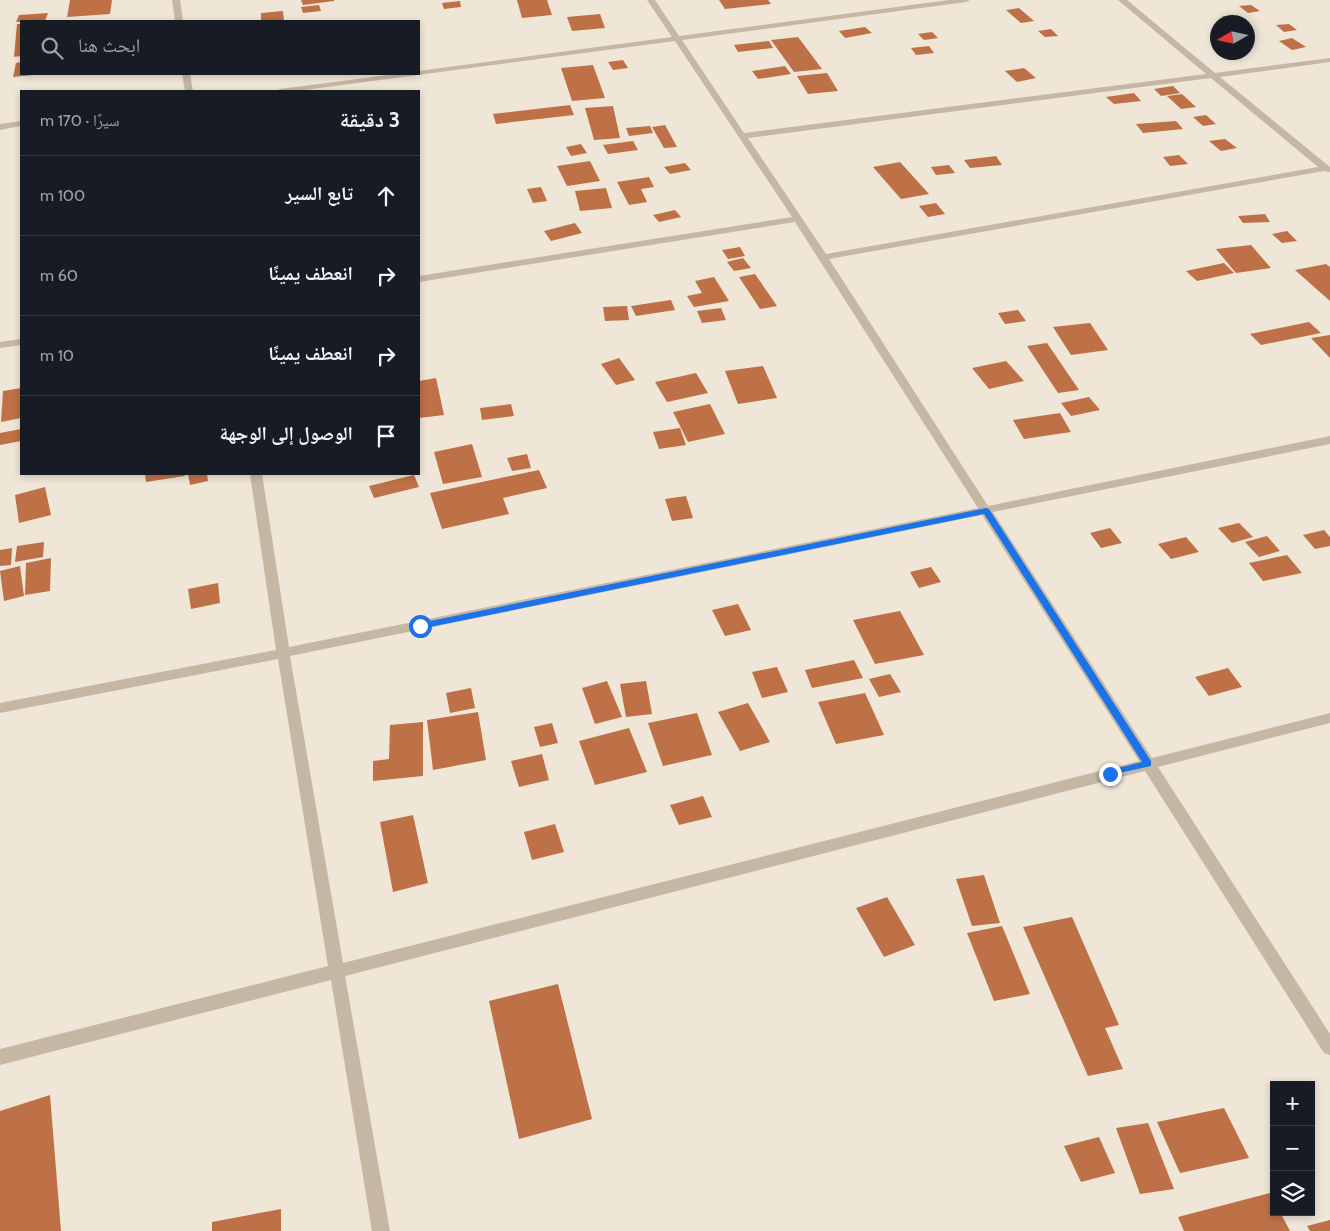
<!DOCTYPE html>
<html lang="ar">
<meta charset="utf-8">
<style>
:root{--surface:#171b24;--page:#20242c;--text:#f1f3f6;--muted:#9ea1a6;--line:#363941}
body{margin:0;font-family:Cabin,"Noto Naskh Arabic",sans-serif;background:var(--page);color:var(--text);direction:rtl}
.controls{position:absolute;right:15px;bottom:15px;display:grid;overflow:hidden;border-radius:0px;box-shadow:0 2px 8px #0003}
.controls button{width:45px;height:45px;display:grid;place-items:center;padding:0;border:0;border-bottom:1px solid var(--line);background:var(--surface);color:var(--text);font:25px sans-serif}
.compass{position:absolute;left:1210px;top:15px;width:45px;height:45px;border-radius:50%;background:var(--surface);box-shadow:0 2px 8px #0003;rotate:261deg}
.stop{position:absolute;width:15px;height:15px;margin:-11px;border:4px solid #1a73e8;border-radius:50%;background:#fff}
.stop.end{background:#1a73e8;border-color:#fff;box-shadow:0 1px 5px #0008}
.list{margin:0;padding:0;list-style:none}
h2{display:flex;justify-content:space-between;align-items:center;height:65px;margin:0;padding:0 20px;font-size:21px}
h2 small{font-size:16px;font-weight:400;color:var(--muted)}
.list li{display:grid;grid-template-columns:32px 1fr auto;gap:15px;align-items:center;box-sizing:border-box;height:80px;padding:0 20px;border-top:1px solid var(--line)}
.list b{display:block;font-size:19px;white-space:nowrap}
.list em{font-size:16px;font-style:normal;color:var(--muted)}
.icon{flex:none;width:28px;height:28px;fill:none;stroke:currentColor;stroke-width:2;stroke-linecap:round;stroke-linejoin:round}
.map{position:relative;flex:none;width:1330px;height:1231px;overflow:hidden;direction:ltr}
.search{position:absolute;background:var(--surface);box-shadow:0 2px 8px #0003;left:20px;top:20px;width:400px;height:55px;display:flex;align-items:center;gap:12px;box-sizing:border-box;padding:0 18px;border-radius:0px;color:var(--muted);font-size:19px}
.panel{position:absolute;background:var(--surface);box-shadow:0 2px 8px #0003;left:20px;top:90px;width:400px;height:385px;border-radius:0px;direction:rtl}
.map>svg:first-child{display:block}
.building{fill:#be7146}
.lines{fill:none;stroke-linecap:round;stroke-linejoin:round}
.minor{fill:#c5b7a4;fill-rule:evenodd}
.route{fill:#1a73e8}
</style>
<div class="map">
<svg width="1330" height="1231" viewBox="0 0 1330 1231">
<rect width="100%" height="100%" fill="#efe6d7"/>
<g class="building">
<polygon points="70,0 112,0 110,14 67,17"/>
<polygon points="301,0 334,0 334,1 303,5"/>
<polygon points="517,0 547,0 552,15 522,18"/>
<polygon points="719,0 768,0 771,4 725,9"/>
<polygon points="460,1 461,7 444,9 442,3"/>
<polygon points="319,5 321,11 303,13 301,7"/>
<polygon points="1251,5 1260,11 1248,13 1239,6"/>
<polygon points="1019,8 1034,21 1021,23 1006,10"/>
<polygon points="283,11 284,21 261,21 261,13"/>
<polygon points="48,13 45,21 16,22 19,15"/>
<polygon points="600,14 605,28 572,31 567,17"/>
<polygon points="17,24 21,24 21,56 14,57"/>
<polygon points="1289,24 1297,30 1284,32 1276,25"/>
<polygon points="865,27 872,33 845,38 839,31"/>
<polygon points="1051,29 1058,36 1045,37 1038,31"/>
<polygon points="932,32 938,38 924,40 918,34"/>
<polygon points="798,37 822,69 794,72 771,40"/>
<polygon points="1292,38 1306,47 1292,50 1279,41"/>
<polygon points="769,41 773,48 738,52 734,45"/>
<polygon points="929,46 934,53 916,55 911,48"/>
<polygon points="623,60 628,68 613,70 608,62"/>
<polygon points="21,62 21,74 33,75 13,77 16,63"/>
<polygon points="593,65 605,98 572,101 561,68"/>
<polygon points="785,66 791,74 758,79 752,71"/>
<polygon points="1024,68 1036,78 1017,82 1005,71"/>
<polygon points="827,73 838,91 808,94 797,76"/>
<polygon points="1173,86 1180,93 1161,96 1154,89"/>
<polygon points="1134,93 1141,101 1114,104 1106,97"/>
<polygon points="1182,94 1196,107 1181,109 1167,96"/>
<polygon points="570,105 574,115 496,124 493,114"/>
<polygon points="613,106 620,138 594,140 585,108"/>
<polygon points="1206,115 1216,124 1203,126 1193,117"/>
<polygon points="1176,121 1183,129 1143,133 1136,124"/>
<polygon points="665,125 677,147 664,148 652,127"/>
<polygon points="650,126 653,133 629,136 626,128"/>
<polygon points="1225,139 1237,148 1221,151 1209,141"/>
<polygon points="633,141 638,150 608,154 603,145"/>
<polygon points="581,144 587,153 571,156 566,147"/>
<polygon points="1179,155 1188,164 1170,166 1163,157"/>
<polygon points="996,156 1002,165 970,168 964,160"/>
<polygon points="590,161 600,181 567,186 557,166"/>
<polygon points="900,162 929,194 901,199 873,167"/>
<polygon points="685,163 691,170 670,174 664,167"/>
<polygon points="949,165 955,173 936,175 931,167"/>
<polygon points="649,177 654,187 641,189 647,202 629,205 617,182"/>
<polygon points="541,187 547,201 533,203 527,189"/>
<polygon points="606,188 612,208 580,211 575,191"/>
<polygon points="936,203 945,214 928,217 919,206"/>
<polygon points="675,210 681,217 659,222 653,215"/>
<polygon points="1265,214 1270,222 1243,223 1238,216"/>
<polygon points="575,223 582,233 551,241 544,231"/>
<polygon points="1287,231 1297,241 1282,243 1272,234"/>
<polygon points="1251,245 1271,268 1236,273 1216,249"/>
<polygon points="740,247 745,256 728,259 722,250"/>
<polygon points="743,258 751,268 734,271 727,262"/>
<polygon points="1224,263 1234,273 1197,281 1186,271"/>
<polygon points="1326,264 1330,267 1330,301 1295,270"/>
<polygon points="755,274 777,306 760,309 739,277"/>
<polygon points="714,277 729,301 694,307 687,296 702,293 695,281"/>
<polygon points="671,300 675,310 636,316 631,306"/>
<polygon points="627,306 629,320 605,321 603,307"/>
<polygon points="721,308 726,320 702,323 697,311"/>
<polygon points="1018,310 1026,321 1005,324 998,313"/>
<polygon points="1309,322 1321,333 1261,345 1250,334"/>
<polygon points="1090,323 1108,350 1071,355 1053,327"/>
<polygon points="1330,335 1330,358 1311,338"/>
<polygon points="1047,343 1079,390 1058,393 1027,346"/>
<polygon points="619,358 635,380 616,385 601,364"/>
<polygon points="1006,361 1024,381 989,389 972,368"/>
<polygon points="763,366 777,398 738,404 725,371"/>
<polygon points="696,373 708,393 667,402 655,382"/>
<polygon points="436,378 444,415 419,418 419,381"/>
<polygon points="21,388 21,418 1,422 3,391"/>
<polygon points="1089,397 1100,410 1071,416 1061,403"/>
<polygon points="511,404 514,416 482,420 480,408"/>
<polygon points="710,404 725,434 688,442 673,412"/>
<polygon points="1060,413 1071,432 1024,439 1013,420"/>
<polygon points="680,428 686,445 659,449 653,432"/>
<polygon points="21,429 21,441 0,445 0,433"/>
<polygon points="472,444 482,477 443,484 434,452"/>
<polygon points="527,454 531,468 512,471 507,458"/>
<polygon points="539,470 547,488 503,498 509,514 442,529 430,493"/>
<polygon points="145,474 184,474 185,476 146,482"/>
<polygon points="188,474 207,474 208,481 190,485"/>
<polygon points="414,475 419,487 374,498 369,486"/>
<polygon points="45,487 51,515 19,523 15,495"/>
<polygon points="686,496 693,518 672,521 665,499"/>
<polygon points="1239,523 1253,537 1232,543 1218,528"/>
<polygon points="1110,528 1122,543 1101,548 1090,533"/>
<polygon points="1324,530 1330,537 1330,546 1315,549 1303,535"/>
<polygon points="1267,536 1280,551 1259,557 1245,542"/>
<polygon points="1186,537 1199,552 1171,559 1158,544"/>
<polygon points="44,542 43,557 15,562 17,546"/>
<polygon points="12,548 11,565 0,566 0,550"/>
<polygon points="1287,555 1302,573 1263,581 1249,563"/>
<polygon points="51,558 50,591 25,595 26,563"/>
<polygon points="20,566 24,596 4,601 0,571"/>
<polygon points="931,567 941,582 919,588 910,572"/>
<polygon points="218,583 220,603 191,609 188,589"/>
<polygon points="738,604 751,630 725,636 712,610"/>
<polygon points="900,611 924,655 875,664 853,620"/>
<polygon points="854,660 863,678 812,688 805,670"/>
<polygon points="777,667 788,692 762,698 752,672"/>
<polygon points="1228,668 1242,687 1209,696 1195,677"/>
<polygon points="890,674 901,692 879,697 869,679"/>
<polygon points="607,681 622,717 595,724 582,688"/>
<polygon points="646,681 652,714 626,717 620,684"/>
<polygon points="471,688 475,708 450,713 446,693"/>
<polygon points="865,693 884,735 836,744 818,702"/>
<polygon points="748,703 770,742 740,751 718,712"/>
<polygon points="478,712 486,760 433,770 427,720"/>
<polygon points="697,713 712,755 663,766 648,723"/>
<polygon points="423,722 423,776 373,781 373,761 389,759 390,725"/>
<polygon points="552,723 558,743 540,747 534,727"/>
<polygon points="629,728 647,772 595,785 579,741"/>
<polygon points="542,754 549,780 519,787 511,761"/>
<polygon points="703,796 712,817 679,825 670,805"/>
<polygon points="413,815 428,883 393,892 380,822"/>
<polygon points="555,824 564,852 532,860 524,832"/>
<polygon points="984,875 1000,923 972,926 956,879"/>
<polygon points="887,897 915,945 884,957 856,908"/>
<polygon points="1072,917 1119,1025 1105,1028 1123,1069 1088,1076 1023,927"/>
<polygon points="1002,926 1030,994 994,1001 967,933"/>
<polygon points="558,984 592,1119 519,1139 489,1001"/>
<polygon points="50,1095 61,1231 0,1231 0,1111"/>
<polygon points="1224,1108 1249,1158 1180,1173 1157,1122"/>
<polygon points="1148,1123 1174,1189 1140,1194 1116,1128"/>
<polygon points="1099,1137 1115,1173 1081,1182 1064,1146"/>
<polygon points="1270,1193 1274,1200 1274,1212 1280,1212 1290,1231 1184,1231 1178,1217"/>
<polygon points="281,1209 281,1231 212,1231 212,1222"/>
<polygon points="1330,1220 1330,1231 1310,1231 1307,1226"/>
</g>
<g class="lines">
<g class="minor">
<polygon points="172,0 180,0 183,21 175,21"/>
<path d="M647,0H655L679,36L949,0H970L966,2L682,40L744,133L1206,74L1118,0H1127L1215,73L1330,58V62L1220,77L1330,167V172L1324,171L829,259L988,506L1330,436V444L993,512L1152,758L1330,713V723L1158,767L1330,1034V1055L1324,1053L1145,771L345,976L390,1231H372L331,980L0,1065V1049L328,966L278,659L0,713V703L276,650L250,474H262L289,647L978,508L795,222L419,282V276L792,217L675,41L297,91H276L280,89L396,74H419V71L672,37ZM1211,78L1318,167L826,254L748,138ZM982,515L1139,761L343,963L290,656Z"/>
<polygon points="182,74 190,74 193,91 185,91"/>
<polygon points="21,121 21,126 0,130 0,124"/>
<polygon points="21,339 21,345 0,348 0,342"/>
</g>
</g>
<polygon class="route" points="986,508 989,509 1151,761 1151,766 1106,776 1106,771 1142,762 984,514 420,629 416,626 420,623"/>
</svg>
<div class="controls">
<button>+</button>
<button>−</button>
<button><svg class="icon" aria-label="layers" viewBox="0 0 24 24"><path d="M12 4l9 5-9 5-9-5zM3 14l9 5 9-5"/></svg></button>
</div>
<svg class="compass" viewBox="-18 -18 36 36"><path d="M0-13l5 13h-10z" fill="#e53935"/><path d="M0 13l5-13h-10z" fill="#9ea1a6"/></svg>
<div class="stop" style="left:420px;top:626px"></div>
<div class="stop end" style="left:1110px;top:774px"></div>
<div class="search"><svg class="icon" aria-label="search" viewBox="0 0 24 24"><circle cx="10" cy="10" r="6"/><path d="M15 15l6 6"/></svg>ابحث هنا</div>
<section class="panel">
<h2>3 دقيقة<small>سيرًا · 170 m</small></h2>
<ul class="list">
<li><svg class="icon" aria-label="ahead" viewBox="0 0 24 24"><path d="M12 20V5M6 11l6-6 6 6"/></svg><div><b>تابع السير</b></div><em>100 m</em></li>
<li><svg class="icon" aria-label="right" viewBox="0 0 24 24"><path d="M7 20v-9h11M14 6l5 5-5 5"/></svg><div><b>انعطف يمينًا</b></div><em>60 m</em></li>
<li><svg class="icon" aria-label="right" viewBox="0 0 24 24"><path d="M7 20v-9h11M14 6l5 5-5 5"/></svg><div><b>انعطف يمينًا</b></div><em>10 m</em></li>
<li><svg class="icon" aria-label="arrive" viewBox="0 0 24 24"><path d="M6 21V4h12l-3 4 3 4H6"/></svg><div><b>الوصول إلى الوجهة</b></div></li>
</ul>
</section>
</div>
